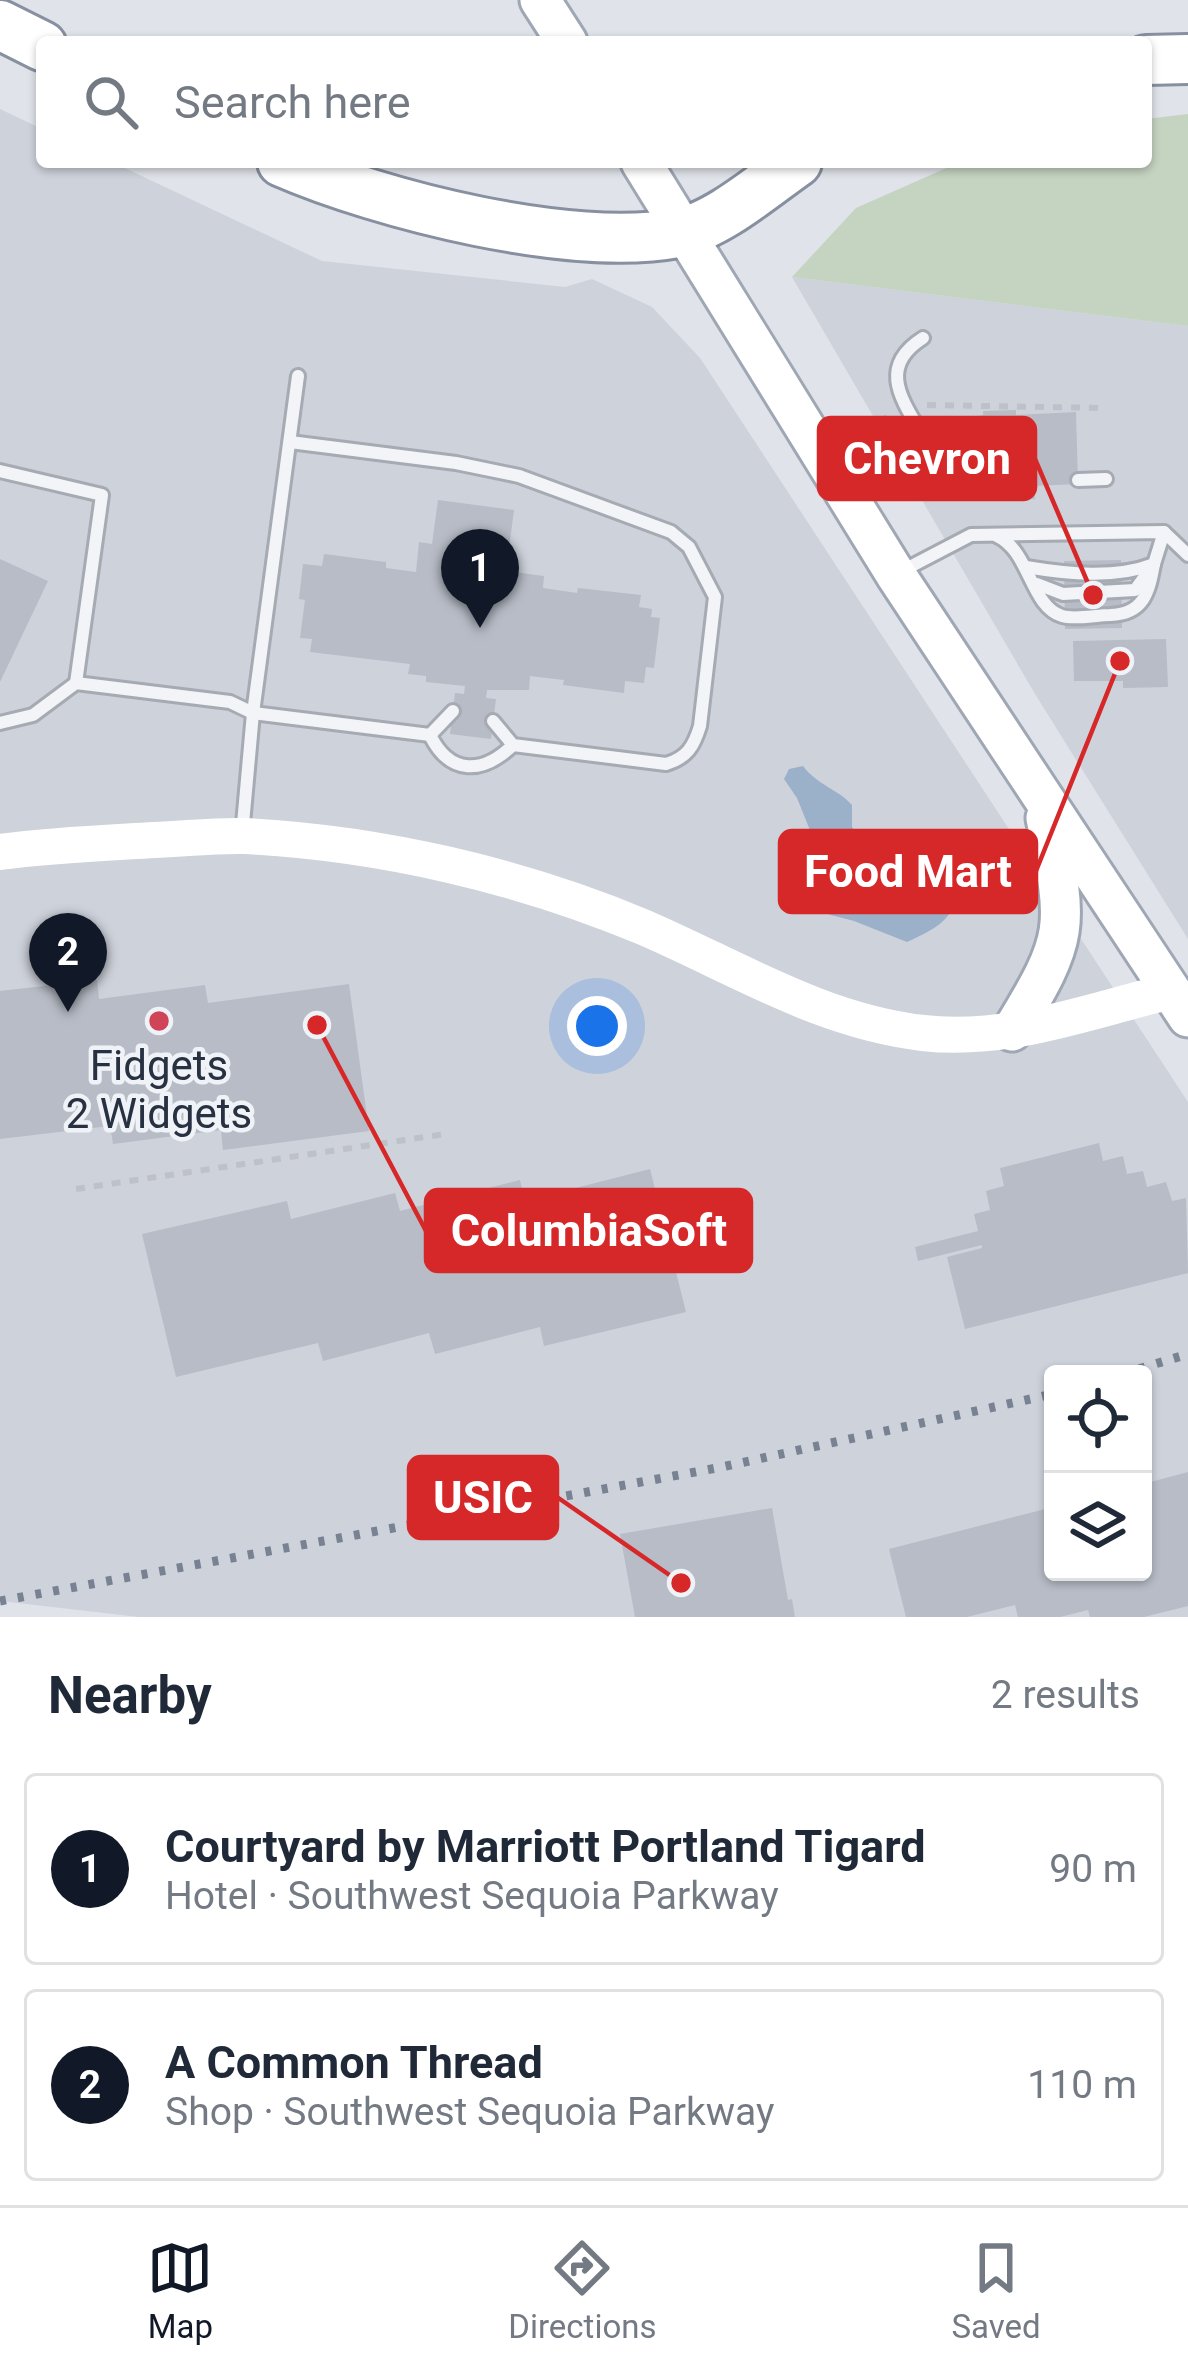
<!DOCTYPE html>
<meta charset="utf-8">
<style>
:root{--surface:#fff;--page:#f2f2f3;--text:#1f2937;--muted:#747a83;--line:#e0e1e3;--accent:#111827}
body{margin:0;font-family:Roboto,sans-serif;background:var(--page);color:var(--text)}
.controls{position:absolute;right:36px;bottom:36px;display:grid;overflow:hidden;border-radius:12px;box-shadow:0 3px 9px #0004}
.controls button{width:108px;height:108px;display:grid;place-items:center;padding:0;border:0;border-bottom:3px solid var(--line);background:var(--surface);color:var(--text);font:60px sans-serif}
.you{position:absolute;left:597px;top:1026px;width:42px;height:42px;margin:-30px;border:9px solid #fff;border-radius:50%;background:#1a73e8;box-shadow:0 0 0 18px #1a73e833}
.badge{display:grid;place-items:center;width:78px;height:78px;border-radius:50%;background:var(--accent);color:#fff;font-size:39px;font-weight:700}
.pin{position:absolute;translate:-50% -99px;filter:drop-shadow(0 3px 6px #0008)}
.pin::after{content:'';position:absolute;top:63px;width:42px;height:36px;background:inherit;clip-path:polygon(0 0,100% 0,50% 100%)}
.list{margin:0;padding:0;list-style:none}
h2{display:flex;justify-content:space-between;align-items:center;height:156px;margin:0;padding:0 48px;font-size:51px}
h2 small{font-size:39px;font-weight:400;color:var(--muted)}
.list li{display:grid;grid-template-columns:78px 1fr auto;gap:36px;align-items:center;box-sizing:border-box;height:192px;margin:0 24px 24px;padding:0 24px;border:3px solid var(--line);border-radius:12px}
.list b{display:block;font-size:45px;white-space:nowrap}
.list p{margin:0;font-size:39px;white-space:nowrap;color:var(--muted)}
.list em{font-size:39px;font-style:normal;color:var(--muted)}
.icon{flex:none;width:66px;height:66px;fill:none;stroke:currentColor;stroke-width:2;stroke-linecap:round;stroke-linejoin:round}
.map{position:relative;flex:none;width:1188px;height:1617px;overflow:hidden}
.search{position:absolute;background:var(--surface);box-shadow:0 3px 9px #0004;left:36px;right:36px;top:36px;height:132px;display:flex;align-items:center;gap:30px;box-sizing:border-box;padding:0 42px;border-radius:12px;color:var(--muted);font-size:45px}
.sheet{height:588px;background:var(--surface)}
nav{display:flex;justify-content:space-around;align-items:center;box-sizing:border-box;height:168px;border-top:3px solid var(--line);background:var(--surface);font-size:33px;color:var(--muted)}
nav a{display:grid;justify-items:center;gap:6px}
nav .on{color:var(--accent)}
.map>svg:first-child{display:block}
.built{fill:#ced2db;fill-rule:evenodd}
.green{fill:#c5d3c1}
.water{fill:#9bb0c9}
.building{fill:#b7bcc6}
.lines{fill:none;stroke-linecap:round;stroke-linejoin:round}
.lane-casing{stroke:#a5aab3;stroke-width:18}
.primary-casing{stroke:#9fa7b5;stroke-width:45}
.highway-casing{stroke:#8790a0;stroke-width:54}
.path{stroke:#bec1c8;stroke-width:6;stroke-dasharray:9 9;stroke-linecap:butt}
.lane{stroke:#f3f4f7;stroke-width:12}
.secondary{stroke:#fff;stroke-width:36}
.primary{stroke:#fff;stroke-width:39}
.highway{stroke:#fff;stroke-width:48}
.rail{stroke:#798293;stroke-width:9;stroke-dasharray:6 12;stroke-linecap:butt}
.poi-dot{fill:#cf4456;stroke:#eff2f6;stroke-width:4.5}
.labels{text-anchor:middle;dominant-baseline:central;stroke-width:9;stroke-linejoin:round;paint-order:stroke}
.poi-label{font-size:42px;fill:#283141;stroke:#eff2f6}
.leader{fill:none;stroke:#d62828;stroke-width:4.5}
.callout-dot{fill:#d62828;stroke:#eff2f6;stroke-width:4.5}
.callout{fill:#d62828;stroke:#d62828;stroke-width:4.5}
.callout-label{font-size:45px;text-anchor:middle;font-weight:bold;fill:#fff}
</style>
<div class="map">
<svg width="1188" height="1617" viewBox="0 0 1188 1617">
<rect width="100%" height="100%" fill="#e0e3e9"/>
<g class="built">
<path d="M0,109L42,129V162H112L322,261L565,287L592,279L652,307L700,358L1188,1102V1617H139L0,1601ZM1053,1374H1143V1572H1053Z"/>
<polygon points="792,277 1188,326 1188,939 1035,694"/>
</g>
<polygon class="green" points="1188,114 1188,326 792,277 856,208 960,162 1146,162 1146,119"/>
<path class="water" d="M803,766C817,785 838,789 852,805V827L866,846L955,888C959,919 931,931 907,942L854,921L812,910L800,904L788,885L790,874L818,850L797,798L784,779L789,769Z"/>
<g class="building">
<polygon points="1016,410 1016,415 1076,412 1078,484 1034,486 1035,499 1003,501 1002,489 957,490 954,420 983,415 983,411"/>
<polygon points="438,500 514,510 506,571 544,576 543,588 577,593 578,588 641,595 639,607 652,609 651,617 660,618 654,668 646,667 644,683 625,681 624,693 563,685 564,680 530,676 529,690 487,690 486,698 496,699 491,739 450,734 455,693 464,694 465,686 426,682 426,676 408,674 410,664 310,652 312,639 300,638 305,600 299,599 303,564 322,566 324,554 386,562 386,568 416,572 419,542 432,544"/>
<polygon points="0,559 48,581 0,682"/>
<polygon points="1121,560 1122,628 1065,629 1064,561"/>
<polygon points="1166,639 1168,687 1123,688 1123,681 1074,681 1073,641"/>
<polygon points="97,980 99,999 205,985 208,1003 349,984 369,1131 223,1150 221,1130 113,1144 110,1126 0,1139 0,991"/>
<polygon points="1099,1143 1103,1161 1123,1156 1127,1174 1143,1171 1147,1187 1166,1182 1172,1201 1186,1198 1188,1273 965,1329 947,1257 982,1248 982,1245 918,1261 915,1247 978,1231 974,1214 990,1210 986,1191 1004,1186 1000,1168"/>
<polygon points="650,1169 686,1312 544,1346 540,1327 435,1354 429,1333 323,1361 318,1343 176,1377 142,1234 287,1201 291,1219 395,1193 400,1211 520,1180 525,1201"/>
<polygon points="1188,1472 1188,1606 1144,1617 1090,1617 1088,1610 1060,1617 1018,1617 1015,1605 967,1617 906,1617 889,1549 1053,1507 1053,1572 1143,1572 1143,1484"/>
<polygon points="772,1508 788,1600 792,1599 795,1617 635,1617 620,1534"/>
</g>
<g class="lines">
<defs>
<g id="lane">
<path d="M923,338C877,367 902,400 923,436C932,453 939,471 956,482"/>
<path d="M290,442L456,463L519,476L671,532L689,547L715,597L700,726C694,746 687,758 666,764L513,745L493,721"/>
<polyline points="0,471 102,495 76,683"/>
<polyline points="1078,480 1106,479"/>
<path d="M997,536C1030,551 1030,606 1062,616C1075,620 1096,615 1110,615C1144,614 1149,592 1154,564"/>
<path d="M1026,567C1068,574 1115,579 1154,564"/>
<polyline points="902,571 971,535 1164,532 1188,555"/>
<polyline points="1037,584 1063,594 1135,590 1154,564 1164,532"/>
<polyline points="0,723 33,715 76,683 230,702 253,713 430,735"/>
<path d="M430,735C450,776 483,774 513,745"/>
<polyline points="430,735 453,711"/>
<polyline points="242,835 253,713 298,376"/>
</g>
<g id="primary">
<polyline points="540,0 567,42"/>
<polyline points="641,162 896,575 1188,1017"/>
<path d="M1012,1031C1071,935 1068,927 1046,818"/>
</g>
<g id="highway">
<polyline points="0,25 42,46"/>
<polyline points="1146,60 1188,59"/>
<path d="M282,162C381,205 572,253 678,233C717,226 764,185 797,162"/>
</g>
</defs>
<use href="#lane" class="lane-casing"/>
<use href="#primary" class="primary-casing"/>
<use href="#highway" class="highway-casing"/>
<g class="path">
<polyline points="927,405 1103,408"/>
<polyline points="854,441 887,417"/>
<polyline points="76,1189 445,1134"/>
</g>
<use href="#lane" class="lane"/>
<path class="secondary" d="M0,852C51,845 103,843 154,840C184,839 215,835 245,836C380,843 519,875 643,927C736,967 820,1021 923,1033C1009,1043 1090,1010 1172,991"/>
<use href="#primary" class="primary"/>
<use href="#highway" class="highway"/>
<g class="rail">
<polyline points="1122,1374 1188,1354"/>
<polyline points="0,1601 722,1467 1053,1394"/>
</g>
</g>
<circle class="poi-dot" cx="159" cy="1021" r="12"/>
<g class="labels">
<g class="poi-label">
<text x="159" y="1065">Fidgets<tspan x="159" dy="48">2 Widgets</tspan></text>
</g>
</g>
<path class="leader" d="M1093 595L1035 459M1120 661L1036 871M317 1025L426 1231M681 1583L557 1497"/>
<g class="callout-dot">
<circle cx="1093" cy="595" r="12"/>
<circle cx="1120" cy="661" r="12"/>
<circle cx="317" cy="1025" r="12"/>
<circle cx="681" cy="1583" r="12"/>
</g>
<g class="callout">
<rect x="819" y="418" width="216" height="81" rx="12"/>
<rect x="780" y="831" width="256" height="81" rx="12"/>
<rect x="426" y="1190" width="325" height="81" rx="12"/>
<rect x="409" y="1457" width="148" height="81" rx="12"/>
</g>
<g class="callout-label">
<text x="927" y="474">Chevron</text>
<text x="908" y="887">Food Mart</text>
<text x="589" y="1246">ColumbiaSoft</text>
<text x="483" y="1513">USIC</text>
</g>
</svg>
<div class="controls">
<button><svg class="icon" aria-label="locate" viewBox="0 0 24 24"><circle cx="12" cy="12" r="6"/><path d="M12 2v4M12 18v4M2 12h4M18 12h4"/></svg></button>
<button><svg class="icon" aria-label="layers" viewBox="0 0 24 24"><path d="M12 4l9 5-9 5-9-5zM3 14l9 5 9-5"/></svg></button>
</div>
<div class="you"></div>
<div class="pin badge" style="left:480px;top:628px">1</div>
<div class="pin badge" style="left:68px;top:1012px">2</div>
<div class="search"><svg class="icon" aria-label="search" viewBox="0 0 24 24"><circle cx="10" cy="10" r="6"/><path d="M15 15l6 6"/></svg>Search here</div>
</div>
<section class="sheet">
<h2>Nearby<small>2 results</small></h2>
<ul class="list">
<li><span class="badge">1</span><div><b>Courtyard by Marriott Portland Tigard</b><p>Hotel · Southwest Sequoia Parkway</p></div><em>90 m</em></li>
<li><span class="badge">2</span><div><b>A Common Thread</b><p>Shop · Southwest Sequoia Parkway</p></div><em>110 m</em></li>
</ul>
</section>
<nav>
<a class="on"><svg class="icon" aria-label="map" viewBox="0 0 24 24"><path d="M3 6l6-2 6 2 6-2v14l-6 2-6-2-6 2zM9 4v14M15 6v14"/></svg>Map</a>
<a><svg class="icon" aria-label="directions" viewBox="0 0 24 24"><path d="M12 3l9 9-9 9-9-9zM9 14v-3h6M13 9l2 2-2 2"/></svg>Directions</a>
<a><svg class="icon" aria-label="saved" viewBox="0 0 24 24"><path d="M7 4h10v16l-5-4-5 4z"/></svg>Saved</a>
</nav>
